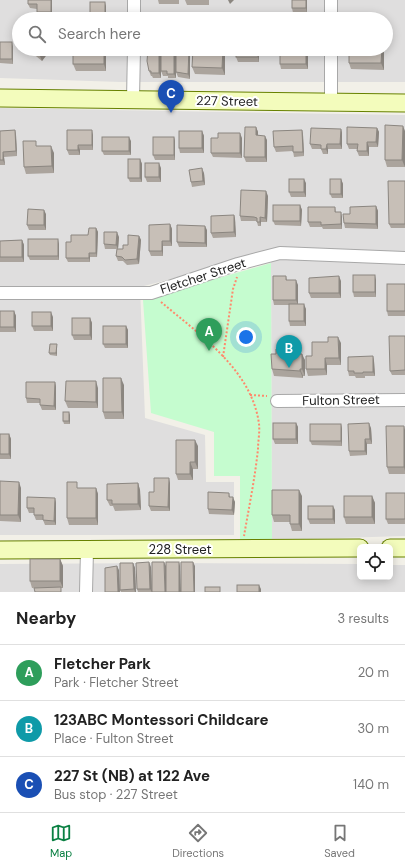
<!DOCTYPE html>
<meta charset="utf-8">
<style>
:root{--surface:#fff;--page:#f6f6f6;--text:#222;--muted:#767676;--line:#e0e0e0;--accent:#0b8043}
body{margin:0;font-family:"DM Sans",sans-serif;background:var(--page);color:var(--text)}
.controls{position:absolute;right:12px;bottom:12px;display:grid;overflow:hidden;border-radius:6px;box-shadow:0 2px 10px #0003}
.controls button{width:36px;height:36px;display:grid;place-items:center;padding:0;border:0;border-bottom:1px solid var(--line);background:var(--surface);color:var(--text);font:20px sans-serif}
.you{position:absolute;left:246px;top:337px;width:14px;height:14px;margin:-10px;border:3px solid #fff;border-radius:50%;background:#1a73e8;box-shadow:0 0 0 6px #1a73e833}
.badge{display:grid;place-items:center;width:26px;height:26px;border-radius:50%;background:var(--accent);color:#fff;font-size:13px;font-weight:700}
.pin{position:absolute;translate:-50% -33px;filter:drop-shadow(0 1px 2px #0008)}
.pin::after{content:'';position:absolute;top:21px;width:14px;height:12px;background:inherit;clip-path:polygon(0 0,100% 0,50% 100%)}
.list{margin:0;padding:0;list-style:none}
h2{display:flex;justify-content:space-between;align-items:center;height:52px;margin:0;padding:0 16px;font-size:17px}
h2 small{font-size:13px;font-weight:400;color:var(--muted)}
.list li{display:grid;grid-template-columns:26px 1fr auto;gap:12px;align-items:center;box-sizing:border-box;height:56px;padding:0 16px;border-top:1px solid var(--line)}
.list b{display:block;font-size:15px;white-space:nowrap}
.list p{margin:0;font-size:13px;white-space:nowrap;color:var(--muted)}
.list em{font-size:13px;font-style:normal;color:var(--muted)}
.icon{flex:none;width:22px;height:22px;fill:none;stroke:currentColor;stroke-width:2;stroke-linecap:round;stroke-linejoin:round}
.map{position:relative;flex:none;width:405px;height:592px;overflow:hidden}
.search{position:absolute;background:var(--surface);box-shadow:0 2px 10px #0003;left:12px;right:12px;top:12px;height:44px;display:flex;align-items:center;gap:10px;box-sizing:border-box;padding:0 14px;border-radius:22px;color:var(--muted);font-size:15px}
.sheet{height:220px;background:var(--surface)}
nav{display:flex;justify-content:space-around;align-items:center;box-sizing:border-box;height:56px;border-top:1px solid var(--line);background:var(--surface);font-size:11px;color:var(--muted)}
nav a{display:grid;justify-items:center;gap:2px}
nav .on{color:var(--accent)}
.map>svg:first-child{display:block}
.residential{fill:#dfdede;fill-rule:evenodd}
.park{fill:#c5fccf}
.lines{fill:none;stroke-linecap:round;stroke-linejoin:round}
.street-casing{stroke:#a8a8a8;stroke-width:14}
.secondary-casing{stroke:#678100;stroke-width:19}
.path{stroke:#ff896c;stroke-width:2;stroke-dasharray:2 2;stroke-linecap:butt}
.street{stroke:#fff;stroke-width:12}
.secondary{stroke:#f3fcbc;stroke-width:17}
.wall{fill:#aba49d}
.shaded-wall{fill:#8b8680}
.building{fill:#c7bfb7;stroke:#8b8680}
.labels{text-anchor:middle;dominant-baseline:central;stroke-width:4;stroke-linejoin:round;paint-order:stroke}
.street-label{font-size:13px;fill:#212121;stroke:#fff}
</style>
<div class="map">
<svg width="405" height="592" viewBox="0 0 405 592">
<rect width="100%" height="100%" fill="#f2f0e8"/>
<g class="residential">
<path d="M0,0H405V82H121L0,78ZM19,19H386V49H19Z"/>
<polygon points="0,108 405,115 405,536 272,540 271,253 140,287 145,418 205,435 206,482 234,482 234,535 0,535"/>
<polygon points="172,563 360,564 360,577 390,577 390,565 405,565 405,592 0,592 0,564"/>
</g>
<polygon class="park" points="271,263 272,540 240,540 240,476 214,476 214,432 151,413 143,300"/>
<g class="lines">
<defs>
<g id="street">
<polyline points="134,19 134,0"/>
<polyline points="331,19 331,0"/>
<polyline points="133,99 134,49"/>
<polyline points="331,102 331,49"/>
<polyline points="0,293 151,293 238,264 280,253 405,258"/>
<polyline points="277,401 405,400"/>
<polyline points="86,592 87,550"/>
</g>
<g id="secondary">
<polyline points="0,98 405,103"/>
<polyline points="390,548 405,548"/>
<polyline points="0,550 360,548"/>
</g>
</defs>
<use href="#street" class="street-casing"/>
<use href="#secondary" class="secondary-casing"/>
<g class="path">
<path d="M161,302C200,335 252,370 259,424C260,432 258,441 258,449C255,478 249,507 244,536"/>
<polyline points="223,357 233,289 237,277"/>
<polyline points="250,395 267,396"/>
</g>
<use href="#street" class="street"/>
<use href="#secondary" class="secondary"/>
</g>
<g class="wall">
<polygon points="52,0 52,17 38,17 37,12 37,9 30,8 28,4"/>
<polygon points="158,0 179,0 179,4 159,4"/>
<polygon points="185,0 209,0 209,5 187,5"/>
<polygon points="307,0 307,13 293,13 292,8"/>
<polygon points="0,42 13,47 13,64 0,63"/>
<polygon points="30,49 51,49 42,61 31,52"/>
<polygon points="148,49 161,49 161,78 153,78 152,76 151,76 149,71"/>
<polygon points="176,49 190,49 190,79 178,77 176,72 176,52 176,78 168,78 168,76 163,76 161,71"/>
<polygon points="236,49 267,49 267,53 259,53 259,62 238,62 236,57"/>
<polygon points="308,52 308,69 281,69 280,64"/>
<polygon points="384,52 384,70 351,69 349,63"/>
<polygon points="106,55 106,71 76,71 73,64"/>
<polygon points="225,55 225,75 195,74 192,67"/>
<polygon points="403,126 405,167 387,167 385,160"/>
<polygon points="256,127 258,132 258,135 267,140 267,162 246,162 244,157"/>
<polygon points="377,128 379,132 378,147 369,147 369,156 359,156 357,151 357,149 349,149 347,144"/>
<polygon points="341,129 342,133 342,149 328,149 328,154 323,154 321,149 312,149 310,144"/>
<polygon points="15,130 16,135 17,156 4,157 5,165 0,165 0,131"/>
<polygon points="302,130 303,135 304,156 294,157 293,151 276,152 274,147"/>
<polygon points="202,131 204,136 204,153 180,153 179,148"/>
<polygon points="93,135 93,150 80,150 80,155 69,155 67,150"/>
<polygon points="174,137 175,141 175,160 155,160 153,155"/>
<polygon points="218,138 242,138 242,158 213,157 211,153"/>
<polygon points="131,141 131,155 104,155 102,151"/>
<polygon points="38,146 54,153 54,173 26,174 24,167"/>
<polygon points="140,159 142,164 142,182 130,182 128,178"/>
<polygon points="161,168 161,182 147,182 145,177"/>
<polygon points="204,173 205,185 192,187 191,182"/>
<polygon points="341,179 343,184 343,198 332,198 330,194"/>
<polygon points="405,181 405,228 391,228 389,224"/>
<polygon points="306,183 306,197 291,197 289,192"/>
<polygon points="268,196 267,222 261,222 261,226 258,226 257,222 256,221 241,221 240,216"/>
<polygon points="300,205 302,210 301,226 275,225 273,221"/>
<polygon points="376,206 378,211 378,229 345,228 344,223"/>
<polygon points="335,207 336,212 342,217 342,229 323,229 322,227 310,227 308,222"/>
<polygon points="46,214 46,230 29,230 27,225"/>
<polygon points="234,215 235,219 236,237 213,238 211,233"/>
<polygon points="170,224 172,229 172,246 163,246 163,256 151,256 149,251"/>
<polygon points="96,228 98,232 97,257 90,257 90,262 68,262 66,258 71,242 88,235"/>
<polygon points="207,230 207,247 179,247 177,242"/>
<polygon points="139,236 141,240 139,264 127,265 123,261 118,261 116,256 117,249 105,249 104,244 119,237 118,249 123,249"/>
<polygon points="22,240 24,245 24,262 0,262 0,241"/>
<polygon points="59,244 59,260 30,260 28,256"/>
<polygon points="286,276 287,280 298,285 298,304 306,309 306,326 290,326 289,321 289,305 274,305 273,300"/>
<polygon points="376,280 376,297 354,297 353,292"/>
<polygon points="341,281 341,298 311,298 309,293"/>
<polygon points="405,285 405,316 388,316 387,311"/>
<polygon points="0,311 14,311 16,316 16,332 0,332"/>
<polygon points="53,317 53,331 34,331 32,326"/>
<polygon points="90,318 92,323 92,340 74,340 72,335"/>
<polygon points="126,326 128,330 128,348 105,348 103,344"/>
<polygon points="405,336 405,375 392,375 390,371"/>
<polygon points="341,343 341,365 327,365 327,375 308,376 306,369 312,356"/>
<polygon points="57,344 57,356 50,355 49,353"/>
<polygon points="299,354 305,360 305,376 303,376 303,378 274,376 272,369"/>
<polygon points="373,356 374,361 375,376 365,376 365,378 356,378 355,376 349,376 348,371"/>
<polygon points="55,382 56,387 56,410 42,410 40,405 40,403 27,403 26,398"/>
<polygon points="124,385 124,419 105,419 103,412"/>
<polygon points="98,388 98,408 68,408 65,401"/>
<polygon points="70,415 70,424 64,424 63,421"/>
<polygon points="296,423 298,427 298,444 275,444 273,439"/>
<polygon points="341,424 342,429 342,446 312,445 310,441"/>
<polygon points="371,428 372,444 367,444 367,455 350,456 349,451"/>
<polygon points="405,430 405,474 389,474 387,467"/>
<polygon points="0,434 9,434 11,439 11,459 0,459"/>
<polygon points="198,446 198,469 193,469 193,480 178,480 176,474"/>
<polygon points="0,481 21,488 21,522 0,521"/>
<polygon points="138,483 140,490 141,510 115,511 113,506 110,506 107,500"/>
<polygon points="170,483 170,511 151,511 149,506 154,492"/>
<polygon points="79,488 96,488 98,494 98,525 69,525 67,518"/>
<polygon points="229,493 230,497 235,502 234,515 209,514 208,509"/>
<polygon points="405,493 405,524 388,524 386,519"/>
<polygon points="302,496 302,531 292,531 290,524 290,522 274,522 272,515"/>
<polygon points="372,496 375,503 375,524 346,524 344,517"/>
<polygon points="55,498 56,503 56,525 45,525 43,520 36,520 34,515 34,513 29,513 27,508"/>
<polygon points="335,510 335,524 310,524 308,519"/>
<polygon points="60,559 63,566 63,588 32,588 30,581"/>
<polygon points="133,563 135,568 136,592 121,592 120,590"/>
<polygon points="151,567 152,592 138,592 137,589"/>
</g>
<g class="shaded-wall">
<polygon points="51,0 52,0 52,17 51,12"/>
<polygon points="228,0 234,0 230,4"/>
<polygon points="306,0 307,0 307,13 306,8"/>
<polygon points="105,2 106,6 106,19 105,19"/>
<polygon points="12,42 13,47 13,64 12,59"/>
<polygon points="46,49 51,49 42,61 40,56"/>
<polygon points="104,49 106,55 106,71 104,64"/>
<polygon points="159,49 161,49 161,78 159,73"/>
<polygon points="174,49 176,49 176,78 174,74"/>
<polygon points="189,49 190,49 190,79 188,74"/>
<polygon points="223,49 225,55 225,75 222,68"/>
<polygon points="258,49 259,53 259,62 258,57"/>
<polygon points="306,49 307,49 308,52 308,69 306,64"/>
<polygon points="382,49 383,49 384,52 384,70 381,63"/>
<polygon points="403,126 405,131 405,167 402,160"/>
<polygon points="256,127 258,132 258,140 256,135"/>
<polygon points="377,128 379,132 378,147 376,142"/>
<polygon points="341,129 342,133 342,149 340,144"/>
<polygon points="15,130 16,135 17,156 16,151"/>
<polygon points="92,130 93,135 93,150 92,145"/>
<polygon points="302,130 303,135 304,156 303,152"/>
<polygon points="202,131 204,136 204,153 202,148"/>
<polygon points="240,133 242,138 242,158 240,153"/>
<polygon points="265,136 267,140 267,162 265,157"/>
<polygon points="129,137 131,141 131,155 129,151"/>
<polygon points="174,137 175,141 175,160 174,155"/>
<polygon points="367,142 369,147 369,156 367,151"/>
<polygon points="327,144 328,149 328,154 326,149"/>
<polygon points="78,145 80,150 80,155 78,150"/>
<polygon points="51,146 54,153 54,173 52,166"/>
<polygon points="3,152 4,157 5,165 3,160"/>
<polygon points="140,159 142,164 142,182 140,178"/>
<polygon points="159,163 161,168 161,182 159,177"/>
<polygon points="202,168 204,173 205,185 203,181"/>
<polygon points="304,179 306,183 306,197 304,192"/>
<polygon points="341,179 343,184 343,198 341,194"/>
<polygon points="266,191 268,196 267,222 265,218"/>
<polygon points="300,205 302,210 301,226 300,221"/>
<polygon points="376,206 378,211 378,229 376,224"/>
<polygon points="44,210 46,214 46,230 44,225"/>
<polygon points="341,212 342,217 342,229 341,224"/>
<polygon points="234,215 235,219 236,237 234,232"/>
<polygon points="260,217 261,222 261,226 260,222"/>
<polygon points="170,224 172,229 172,246 170,241"/>
<polygon points="205,226 207,230 207,247 205,243"/>
<polygon points="96,228 98,232 97,257 96,253"/>
<polygon points="117,232 119,237 118,249 116,245"/>
<polygon points="139,236 141,240 139,264 137,259"/>
<polygon points="58,239 59,244 59,260 58,256"/>
<polygon points="22,240 24,245 24,262 22,257"/>
<polygon points="162,241 163,246 163,256 162,251"/>
<polygon points="89,253 90,257 90,262 89,258"/>
<polygon points="375,275 376,280 376,297 375,292"/>
<polygon points="339,276 341,281 341,298 339,293"/>
<polygon points="296,280 298,285 298,305 296,300"/>
<polygon points="304,304 306,309 306,326 304,321"/>
<polygon points="14,311 16,316 16,332 14,327"/>
<polygon points="51,312 53,317 53,331 51,326"/>
<polygon points="90,318 92,323 92,340 90,335"/>
<polygon points="126,326 128,330 128,348 126,344"/>
<polygon points="338,337 341,343 341,365 339,358"/>
<polygon points="57,344 57,356 56,353"/>
<polygon points="302,354 305,360 305,376 302,369"/>
<polygon points="373,356 374,361 375,376 373,372"/>
<polygon points="325,358 327,365 327,375 325,369"/>
<polygon points="300,369 303,376 303,378 300,371"/>
<polygon points="121,378 124,385 124,419 122,412"/>
<polygon points="96,381 98,388 98,408 96,402"/>
<polygon points="55,382 56,387 56,410 54,406"/>
<polygon points="69,412 70,415 70,424 69,421"/>
<polygon points="296,423 298,427 298,444 296,439"/>
<polygon points="369,423 371,428 372,444 370,439"/>
<polygon points="341,424 342,429 342,446 341,441"/>
<polygon points="404,426 405,430 405,471 404,467"/>
<polygon points="9,434 11,439 11,459 9,454"/>
<polygon points="365,439 367,444 367,455 365,451"/>
<polygon points="195,440 198,446 198,469 195,462"/>
<polygon points="190,462 193,469 193,480 190,474"/>
<polygon points="169,478 170,483 170,511 168,507"/>
<polygon points="19,482 21,488 21,522 18,515"/>
<polygon points="138,483 140,490 141,510 138,504"/>
<polygon points="96,488 98,494 98,525 96,518"/>
<polygon points="299,490 302,496 302,531 299,524"/>
<polygon points="372,496 375,503 375,524 372,517"/>
<polygon points="233,497 235,502 234,515 232,510"/>
<polygon points="55,498 56,503 56,525 54,521"/>
<polygon points="333,506 335,510 335,524 333,519"/>
<polygon points="60,559 63,566 63,588 60,581"/>
<polygon points="149,562 151,567 152,592 150,589"/>
<polygon points="164,562 166,566 167,592 165,592"/>
<polygon points="179,562 180,566 181,592 179,592"/>
<polygon points="193,562 195,566 195,592 194,592"/>
<polygon points="133,563 135,568 136,592 135,592 134,589"/>
<polygon points="117,566 119,570 120,592 118,592"/>
<polygon points="259,585 261,589 261,592 259,592"/>
</g>
<g class="building">
<polygon points="28,0 51,0 51,12 37,12 37,4 28,4"/>
<rect x="292" y="0" width="14" height="8"/>
<rect x="90" y="2" width="15" height="17"/>
<rect x="283" y="14" width="26" height="5"/>
<rect x="27" y="17" width="11" height="2"/>
<rect x="350" y="18" width="15" height="1"/>
<rect x="0" y="42" width="12" height="17"/>
<polygon points="31,49 46,49 40,56"/>
<rect x="73" y="49" width="31" height="15"/>
<polygon points="148,49 159,49 159,73 151,73 151,71 149,71 147,61"/>
<polygon points="161,49 174,49 174,74 167,74 167,71 161,71"/>
<polygon points="176,49 189,49 188,74 176,72"/>
<polygon points="193,49 223,49 222,68 192,67"/>
<rect x="236" y="49" width="22" height="8"/>
<rect x="280" y="49" width="26" height="15"/>
<polygon points="349,49 382,49 381,63 349,63"/>
<polygon points="385,125 403,126 402,160 385,160"/>
<polygon points="245,127 256,127 256,135 265,136 265,157 244,157"/>
<polygon points="347,127 377,128 376,142 367,142 367,151 357,151 358,144 347,144"/>
<polygon points="311,128 341,129 340,144 327,144 326,149 321,149 321,145 310,144"/>
<polygon points="15,130 16,151 3,152 3,160 0,160 0,131"/>
<polygon points="67,130 92,130 92,145 78,145 78,150 67,150"/>
<polygon points="302,130 303,152 293,152 293,146 274,147 273,131"/>
<rect x="179" y="131" width="23" height="17"/>
<polygon points="218,133 240,133 240,153 211,153 211,138 218,138"/>
<rect x="102" y="137" width="27" height="14"/>
<rect x="153" y="137" width="21" height="18"/>
<polygon points="23,141 36,141 36,146 51,146 52,166 24,167"/>
<rect x="128" y="159" width="12" height="19"/>
<rect x="145" y="163" width="14" height="14"/>
<polygon points="202,168 203,181 191,182 189,170"/>
<rect x="289" y="179" width="15" height="13"/>
<rect x="330" y="179" width="11" height="15"/>
<polygon points="388,181 405,181 405,224 389,224"/>
<polygon points="241,190 266,191 265,218 260,217 260,222 257,222 257,218 254,217 240,216"/>
<rect x="273" y="205" width="27" height="16"/>
<polygon points="376,206 376,224 344,223 343,214 350,214 350,207"/>
<polygon points="308,207 335,207 335,212 341,212 341,224 321,225 321,222 308,222"/>
<polygon points="28,209 44,210 44,225 27,225"/>
<polygon points="234,215 234,232 211,233 211,216"/>
<polygon points="170,224 170,241 162,241 162,251 149,251 149,225"/>
<polygon points="177,225 205,226 205,243 177,242"/>
<polygon points="89,228 96,228 96,253 89,253 89,258 66,258 66,242 71,242 71,235 88,235"/>
<polygon points="104,232 117,232 116,245 104,244"/>
<polygon points="128,235 139,236 137,259 125,260 122,257 116,256 117,249 123,249 123,245 128,245"/>
<rect x="28" y="239" width="30" height="17"/>
<polygon points="22,240 22,257 0,257 0,241"/>
<rect x="353" y="275" width="22" height="17"/>
<polygon points="273,276 286,276 286,280 296,280 296,300 273,300"/>
<polygon points="339,276 339,293 309,293 309,278"/>
<rect x="387" y="284" width="18" height="27"/>
<rect x="289" y="304" width="15" height="17"/>
<rect x="0" y="311" width="14" height="16"/>
<rect x="32" y="312" width="19" height="14"/>
<rect x="72" y="318" width="18" height="17"/>
<rect x="103" y="326" width="23" height="18"/>
<polygon points="389,336 405,336 405,370 390,371"/>
<polygon points="328,337 338,337 339,358 325,358 325,369 306,369 306,356 312,356 312,342 328,342"/>
<polygon points="50,344 57,344 56,353 49,353"/>
<polygon points="276,349 297,349 297,354 302,354 302,369 300,369 300,371 272,369 271,354 276,354"/>
<polygon points="373,356 373,372 363,372 363,373 354,373 354,371 348,371 348,357"/>
<polygon points="103,378 121,378 122,412 103,412"/>
<polygon points="66,381 96,381 96,402 65,401"/>
<polygon points="26,382 55,382 54,406 40,405 40,399 26,398"/>
<rect x="63" y="412" width="6" height="9"/>
<rect x="273" y="423" width="23" height="16"/>
<polygon points="369,423 370,439 365,439 365,451 349,451 348,424"/>
<rect x="310" y="424" width="31" height="17"/>
<polygon points="386,426 404,426 404,467 387,467"/>
<rect x="0" y="434" width="9" height="20"/>
<polygon points="176,440 195,440 195,462 190,462 190,474 176,474"/>
<polygon points="154,478 169,478 168,507 149,506 149,492 154,492"/>
<polygon points="0,481 19,482 18,515 0,515"/>
<polygon points="67,482 77,482 77,488 96,488 96,518 67,518"/>
<polygon points="138,483 138,504 112,504 112,500 107,500 107,484"/>
<polygon points="272,490 299,490 299,524 290,524 290,515 272,515"/>
<polygon points="208,492 229,493 229,497 233,497 232,510 208,509"/>
<rect x="386" y="493" width="19" height="26"/>
<rect x="344" y="496" width="28" height="21"/>
<polygon points="27,497 55,498 54,521 43,520 43,515 34,515 34,508 27,508"/>
<rect x="308" y="506" width="25" height="13"/>
<rect x="30" y="559" width="30" height="22"/>
<polygon points="149,562 150,589 137,589 136,563"/>
<polygon points="152,562 164,562 165,592 152,592"/>
<rect x="166" y="562" width="13" height="30"/>
<polygon points="181,562 193,562 194,592 181,592"/>
<polygon points="120,563 133,563 134,589 120,590"/>
<polygon points="117,566 118,592 105,592 105,568"/>
<rect x="237" y="585" width="22" height="7"/>
<polygon points="61,587 61,592 35,592 34,588"/>
<rect x="205" y="587" width="15" height="5"/>
</g>
<g class="labels">
<g class="street-label">
<text transform="translate(227 101) rotate(1)">227 Street</text>
<text transform="translate(203 276) rotate(-18)">Fletcher Street</text>
<text transform="translate(341 400) rotate(-1)">Fulton Street</text>
<text x="180" y="549">228 Street</text>
</g>
</g>
</svg>
<div class="controls">
<button><svg class="icon" aria-label="locate" viewBox="0 0 24 24"><circle cx="12" cy="12" r="6"/><path d="M12 2v4M12 18v4M2 12h4M18 12h4"/></svg></button>
</div>
<div class="you"></div>
<div class="pin badge" style="left:209px;top:351px;background:#2e9e5b">A</div>
<div class="pin badge" style="left:289px;top:368px;background:#0f9aa8">B</div>
<div class="pin badge" style="left:171px;top:113px;background:#1a4fb4">C</div>
<div class="search"><svg class="icon" aria-label="search" viewBox="0 0 24 24"><circle cx="10" cy="10" r="6"/><path d="M15 15l6 6"/></svg>Search here</div>
</div>
<section class="sheet">
<h2>Nearby<small>3 results</small></h2>
<ul class="list">
<li><span class="badge" style="background:#2e9e5b">A</span><div><b>Fletcher Park</b><p>Park · Fletcher Street</p></div><em>20 m</em></li>
<li><span class="badge" style="background:#0f9aa8">B</span><div><b>123ABC Montessori Childcare</b><p>Place · Fulton Street</p></div><em>30 m</em></li>
<li><span class="badge" style="background:#1a4fb4">C</span><div><b>227 St (NB) at 122 Ave</b><p>Bus stop · 227 Street</p></div><em>140 m</em></li>
</ul>
</section>
<nav>
<a class="on"><svg class="icon" aria-label="map" viewBox="0 0 24 24"><path d="M3 6l6-2 6 2 6-2v14l-6 2-6-2-6 2zM9 4v14M15 6v14"/></svg>Map</a>
<a><svg class="icon" aria-label="directions" viewBox="0 0 24 24"><path d="M12 3l9 9-9 9-9-9zM9 14v-3h6M13 9l2 2-2 2"/></svg>Directions</a>
<a><svg class="icon" aria-label="saved" viewBox="0 0 24 24"><path d="M7 4h10v16l-5-4-5 4z"/></svg>Saved</a>
</nav>
